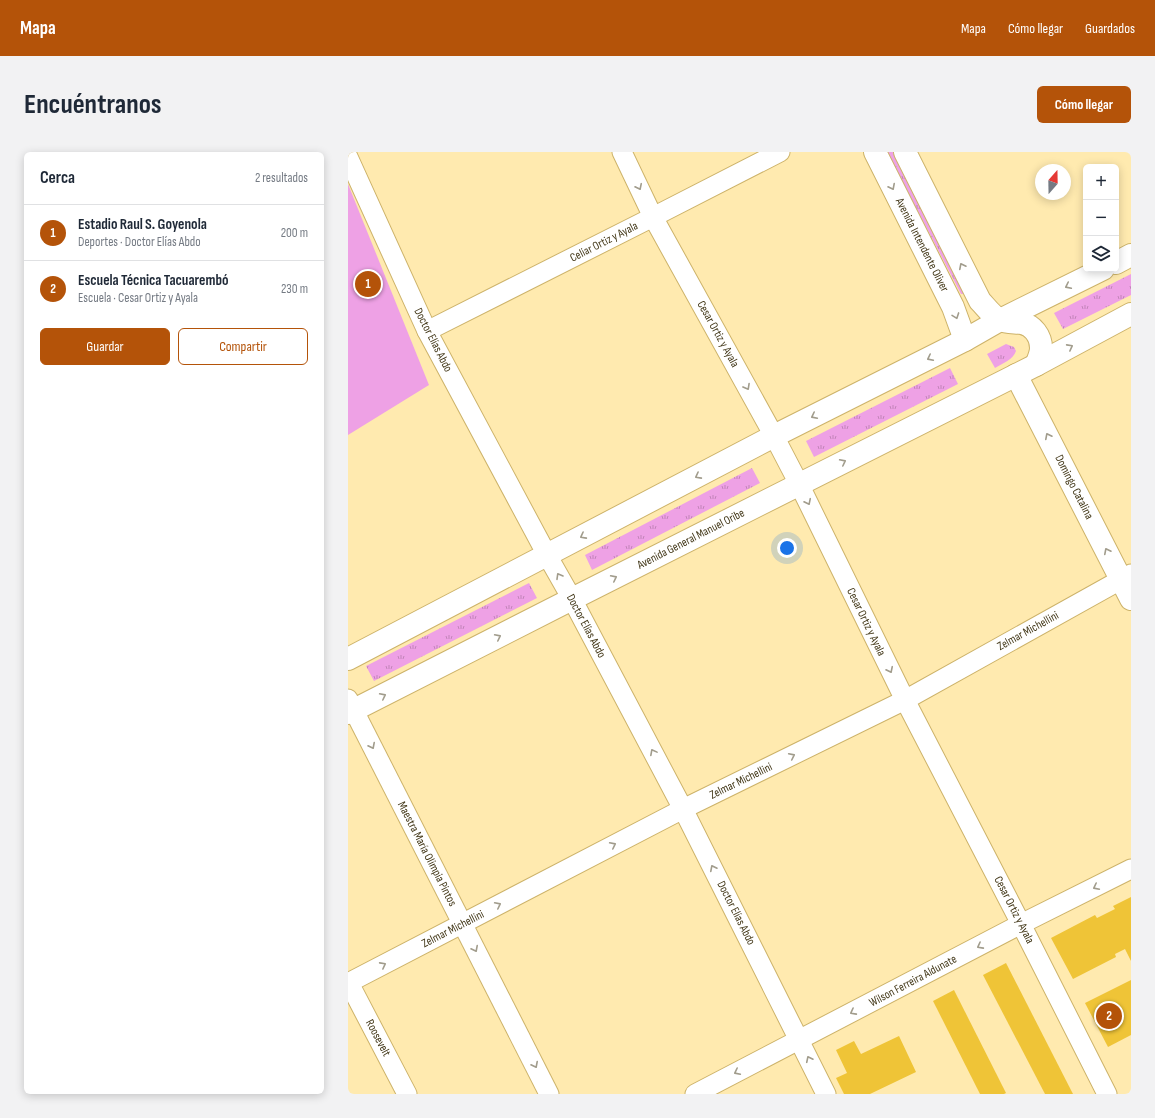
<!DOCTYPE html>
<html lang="es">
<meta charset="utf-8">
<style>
:root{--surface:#fff;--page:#f2f2f3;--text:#1f2937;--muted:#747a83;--line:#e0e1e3;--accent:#b45309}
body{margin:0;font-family:"Sofia Sans Condensed",sans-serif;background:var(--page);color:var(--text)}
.controls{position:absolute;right:12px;top:12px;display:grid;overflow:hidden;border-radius:6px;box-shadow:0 2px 10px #0003}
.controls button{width:36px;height:36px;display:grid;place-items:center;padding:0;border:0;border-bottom:1px solid var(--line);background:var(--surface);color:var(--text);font:20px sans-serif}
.compass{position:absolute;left:687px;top:12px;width:36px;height:36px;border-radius:50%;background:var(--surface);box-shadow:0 2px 10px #0003;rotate:20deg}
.you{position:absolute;left:439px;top:396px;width:14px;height:14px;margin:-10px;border:3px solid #fff;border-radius:50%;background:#1a73e8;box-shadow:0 0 0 6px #1a73e833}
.badge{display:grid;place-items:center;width:26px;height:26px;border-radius:50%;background:var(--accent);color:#fff;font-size:13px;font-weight:700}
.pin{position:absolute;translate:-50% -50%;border:2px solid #fff;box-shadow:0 1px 4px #0006}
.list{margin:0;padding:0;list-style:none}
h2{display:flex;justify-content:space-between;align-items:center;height:52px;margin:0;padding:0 16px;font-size:17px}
h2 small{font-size:13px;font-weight:400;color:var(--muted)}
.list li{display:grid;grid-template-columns:26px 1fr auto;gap:12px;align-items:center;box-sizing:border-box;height:56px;padding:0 16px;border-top:1px solid var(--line)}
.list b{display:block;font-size:15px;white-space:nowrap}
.list p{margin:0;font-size:13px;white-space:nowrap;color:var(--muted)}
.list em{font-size:13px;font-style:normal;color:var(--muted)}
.actions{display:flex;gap:8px;padding:12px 16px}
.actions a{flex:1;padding:9px 0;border:1px solid var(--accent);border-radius:6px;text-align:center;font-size:14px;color:var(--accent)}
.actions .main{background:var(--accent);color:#fff}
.icon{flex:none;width:22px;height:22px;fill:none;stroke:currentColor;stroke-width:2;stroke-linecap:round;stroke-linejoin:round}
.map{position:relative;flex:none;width:783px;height:942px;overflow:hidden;border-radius:6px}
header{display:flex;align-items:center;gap:24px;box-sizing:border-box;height:56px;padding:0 20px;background:var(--accent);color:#fff}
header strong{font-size:19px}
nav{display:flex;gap:22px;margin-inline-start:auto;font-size:14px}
.intro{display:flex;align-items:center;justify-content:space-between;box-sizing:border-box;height:96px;padding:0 24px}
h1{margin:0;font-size:28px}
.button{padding:10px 18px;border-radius:6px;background:var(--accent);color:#fff;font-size:14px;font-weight:700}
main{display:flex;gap:24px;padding:0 24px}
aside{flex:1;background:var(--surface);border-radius:6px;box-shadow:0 2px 10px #0003}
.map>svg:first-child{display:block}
.grass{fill:url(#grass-tufts)}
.garden{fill:#eea1e5}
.building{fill:#efc437}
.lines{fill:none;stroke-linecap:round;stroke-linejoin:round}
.minor-casing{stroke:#cdb36a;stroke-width:21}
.tertiary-casing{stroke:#cdb36a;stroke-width:24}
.secondary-casing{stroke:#cdb36a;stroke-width:24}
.minor{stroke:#fff;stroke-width:19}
.tertiary{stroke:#fff;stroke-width:22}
.secondary{stroke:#fff;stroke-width:22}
.oneway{stroke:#a19c8c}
.labels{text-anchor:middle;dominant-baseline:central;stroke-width:3;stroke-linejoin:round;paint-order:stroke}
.street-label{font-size:12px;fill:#433819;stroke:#fff}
</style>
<header>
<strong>Mapa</strong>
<nav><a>Mapa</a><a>Cómo llegar</a><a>Guardados</a></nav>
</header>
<div class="intro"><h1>Encuéntranos</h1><a class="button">Cómo llegar</a></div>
<main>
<aside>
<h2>Cerca<small>2 resultados</small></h2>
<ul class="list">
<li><span class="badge">1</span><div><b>Estadio Raul S. Goyenola</b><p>Deportes · Doctor Elías Abdo</p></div><em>200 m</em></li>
<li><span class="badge">2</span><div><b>Escuela Técnica Tacuarembó</b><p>Escuela · Cesar Ortiz y Ayala</p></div><em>230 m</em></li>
</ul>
<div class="actions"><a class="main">Guardar</a><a>Compartir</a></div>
</aside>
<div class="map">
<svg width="783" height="942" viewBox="0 0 783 942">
<defs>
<pattern id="grass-tufts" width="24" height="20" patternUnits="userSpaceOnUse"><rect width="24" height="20" fill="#eea1e5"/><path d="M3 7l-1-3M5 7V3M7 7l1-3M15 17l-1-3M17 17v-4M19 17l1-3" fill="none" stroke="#c284b9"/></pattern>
</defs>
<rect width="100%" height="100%" fill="#ffeaaf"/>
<g class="grass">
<polygon points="539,0 545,0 617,136 618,141 616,142 613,142"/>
<polygon points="783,122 783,143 715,177 706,161"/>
<path d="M658,192L666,195L668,199C665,208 655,211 647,216L639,202Z"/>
<polygon points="602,216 610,232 466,305 458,289"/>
<polygon points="404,316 412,331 244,418 237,403"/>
<polygon points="181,431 189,446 26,529 18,514"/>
</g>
<polygon class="garden" points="0,32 81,233 0,283"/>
<g class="building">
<polygon points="783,745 783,809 777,797 767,802 768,805 725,827 703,786 747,763 749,766 767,757 765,754"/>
<polygon points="658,811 725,942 697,942 635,823"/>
<polygon points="783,828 783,883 760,895 737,851"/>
<polygon points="606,838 658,941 656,942 632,942 585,849"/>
<polygon points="551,884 568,920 522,942 496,942 488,926 499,921 488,898 506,889 513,902"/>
</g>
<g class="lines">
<defs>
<g id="minor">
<polyline points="274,0 305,65 426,284 451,332 557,548 673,772 759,942"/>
<polyline points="0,5 79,179 199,403 224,447 335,657 478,942"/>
<polyline points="79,179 305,65 432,0"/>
<polyline points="0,547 201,942"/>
<polyline points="0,831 335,657 557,548 783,422"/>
<polyline points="1,831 59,942"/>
<polyline points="347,942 673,772 783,717"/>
</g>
<polyline id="tertiary" points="668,223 783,447"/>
<g id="secondary">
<polyline points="527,0 605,155 617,188"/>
<path d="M557,0L632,149C638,155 644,164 652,168C659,171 667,170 673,171C685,173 693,184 693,196C693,202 690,208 688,213"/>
<polyline points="768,111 783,103"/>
<polyline points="0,507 426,284 617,188 652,168 755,117"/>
<polyline points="0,561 224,447 688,213 783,162"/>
</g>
</defs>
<use href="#minor" class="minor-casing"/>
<use href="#tertiary" class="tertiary-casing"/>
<use href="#secondary" class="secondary-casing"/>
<use href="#minor" class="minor"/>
<use href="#tertiary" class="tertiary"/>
<use href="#secondary" class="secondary"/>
</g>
<defs><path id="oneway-chevron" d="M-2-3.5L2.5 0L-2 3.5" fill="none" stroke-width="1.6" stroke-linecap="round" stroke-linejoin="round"/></defs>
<g class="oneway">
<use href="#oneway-chevron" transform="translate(291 35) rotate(64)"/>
<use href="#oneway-chevron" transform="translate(544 35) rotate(63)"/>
<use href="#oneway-chevron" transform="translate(614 114) rotate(-117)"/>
<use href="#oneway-chevron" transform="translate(720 134) rotate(154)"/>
<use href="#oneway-chevron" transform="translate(608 164) rotate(70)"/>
<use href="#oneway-chevron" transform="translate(722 195) rotate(-28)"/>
<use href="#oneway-chevron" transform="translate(582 206) rotate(153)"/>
<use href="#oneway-chevron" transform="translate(399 235) rotate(61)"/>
<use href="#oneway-chevron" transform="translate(466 264) rotate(153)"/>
<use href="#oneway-chevron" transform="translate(700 284) rotate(-117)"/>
<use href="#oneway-chevron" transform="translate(495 310) rotate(-27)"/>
<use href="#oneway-chevron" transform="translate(350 324) rotate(152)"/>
<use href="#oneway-chevron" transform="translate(460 350) rotate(64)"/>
<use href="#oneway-chevron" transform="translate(235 384) rotate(152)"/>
<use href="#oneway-chevron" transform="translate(759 399) rotate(-117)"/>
<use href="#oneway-chevron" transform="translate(211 424) rotate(-120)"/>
<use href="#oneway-chevron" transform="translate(266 426) rotate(-27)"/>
<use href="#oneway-chevron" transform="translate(150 485) rotate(-27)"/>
<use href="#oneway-chevron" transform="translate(542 518) rotate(64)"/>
<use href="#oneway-chevron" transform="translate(35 544) rotate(-27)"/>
<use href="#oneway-chevron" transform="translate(24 594) rotate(63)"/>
<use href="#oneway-chevron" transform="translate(305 600) rotate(-118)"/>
<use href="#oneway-chevron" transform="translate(444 604) rotate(-26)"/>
<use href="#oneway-chevron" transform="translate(265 693) rotate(-27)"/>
<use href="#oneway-chevron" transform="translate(365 716) rotate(-117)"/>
<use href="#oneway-chevron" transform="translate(748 735) rotate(153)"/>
<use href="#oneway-chevron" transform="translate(150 753) rotate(-27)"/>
<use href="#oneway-chevron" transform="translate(632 794) rotate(152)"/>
<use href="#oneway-chevron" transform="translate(127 797) rotate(63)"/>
<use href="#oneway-chevron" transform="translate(35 813) rotate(-28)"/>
<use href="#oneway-chevron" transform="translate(505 860) rotate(152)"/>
<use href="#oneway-chevron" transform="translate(461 907) rotate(-116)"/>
<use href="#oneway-chevron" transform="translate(187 913) rotate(63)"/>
<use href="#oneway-chevron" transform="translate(389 920) rotate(153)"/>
</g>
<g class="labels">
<g class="street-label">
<text transform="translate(256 90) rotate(-27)">Celiar Ortiz y Ayala</text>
<text transform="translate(574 93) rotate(63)">Avenida Intendente Oliver</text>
<text transform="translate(370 182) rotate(61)">Cesar Ortiz y Ayala</text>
<text transform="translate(85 188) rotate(63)">Doctor Elías Abdo</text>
<text transform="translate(726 335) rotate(63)">Domingo Catalina</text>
<text transform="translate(343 387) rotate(-27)">Avenida General Manuel Oribe</text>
<text transform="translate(518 470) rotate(64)">Cesar Ortiz y Ayala</text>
<text transform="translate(238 474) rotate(62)">Doctor Elías Abdo</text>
<text transform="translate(680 479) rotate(-29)">Zelmar Michellini</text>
<text transform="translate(393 629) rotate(-26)">Zelmar Michellini</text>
<text transform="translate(79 702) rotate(63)">Maestra María Olimpia Pintos</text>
<text transform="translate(666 758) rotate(63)">Cesar Ortiz y Ayala</text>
<text transform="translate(388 761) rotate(63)">Doctor Elías Abdo</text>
<text transform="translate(105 777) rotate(-27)">Zelmar Michellini</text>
<text transform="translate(565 829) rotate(-28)">Wilson Ferreira Aldunate</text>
<text transform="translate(30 886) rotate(62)">Roosevelt</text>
</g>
</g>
</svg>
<div class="controls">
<button>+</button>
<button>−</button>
<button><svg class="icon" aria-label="layers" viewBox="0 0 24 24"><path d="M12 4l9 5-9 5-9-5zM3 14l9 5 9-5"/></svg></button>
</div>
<svg class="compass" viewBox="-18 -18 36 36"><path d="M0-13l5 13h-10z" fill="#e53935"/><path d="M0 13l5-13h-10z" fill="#747a83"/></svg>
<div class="you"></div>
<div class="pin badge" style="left:20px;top:132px">1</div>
<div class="pin badge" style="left:761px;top:864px">2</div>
</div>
</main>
